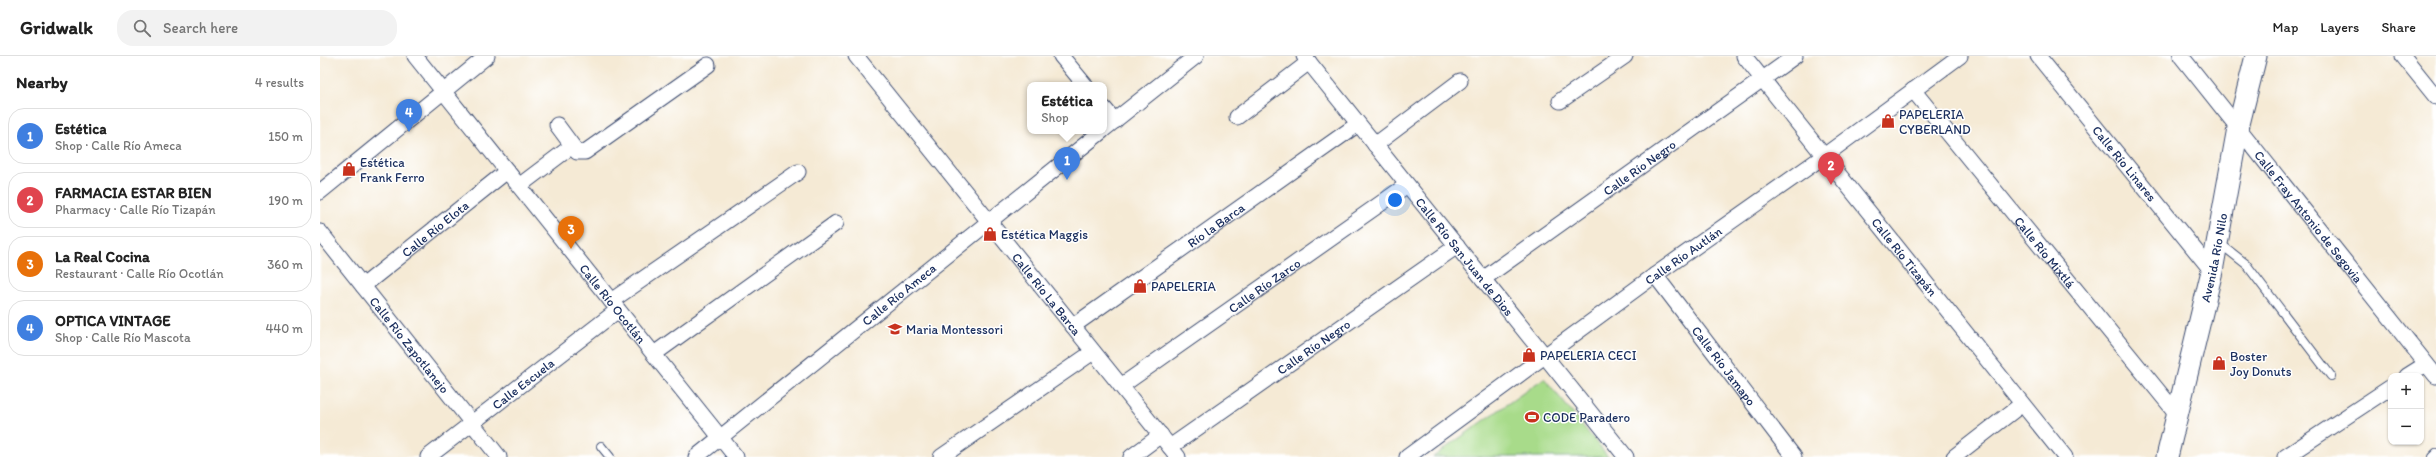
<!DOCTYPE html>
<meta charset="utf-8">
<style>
:root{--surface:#fff;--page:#f2f2f2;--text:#222;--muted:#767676;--line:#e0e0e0;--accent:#2563eb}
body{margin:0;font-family:Itim,sans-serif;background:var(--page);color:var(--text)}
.controls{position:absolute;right:12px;bottom:12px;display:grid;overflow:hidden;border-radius:8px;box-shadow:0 1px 3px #0004}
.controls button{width:36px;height:36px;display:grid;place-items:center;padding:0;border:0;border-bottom:1px solid var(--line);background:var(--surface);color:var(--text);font:20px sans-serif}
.you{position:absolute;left:1075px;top:144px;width:14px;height:14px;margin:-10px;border:3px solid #fff;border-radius:50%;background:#1a73e8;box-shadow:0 0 0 6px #1a73e833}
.badge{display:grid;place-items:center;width:26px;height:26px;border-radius:50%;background:var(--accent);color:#fff;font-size:13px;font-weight:700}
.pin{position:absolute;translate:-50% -33px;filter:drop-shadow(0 1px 2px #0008)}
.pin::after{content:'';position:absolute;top:21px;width:14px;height:12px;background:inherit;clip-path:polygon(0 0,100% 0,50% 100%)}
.popup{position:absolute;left:707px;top:26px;width:80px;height:52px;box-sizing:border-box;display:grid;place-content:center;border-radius:8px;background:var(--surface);filter:drop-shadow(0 1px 3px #0005);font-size:13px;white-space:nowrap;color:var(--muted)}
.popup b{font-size:15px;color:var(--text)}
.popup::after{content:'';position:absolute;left:50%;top:100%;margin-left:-8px;border:8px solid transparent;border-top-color:var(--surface)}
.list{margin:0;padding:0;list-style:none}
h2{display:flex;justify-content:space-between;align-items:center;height:52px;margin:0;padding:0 16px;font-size:17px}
h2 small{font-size:13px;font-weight:400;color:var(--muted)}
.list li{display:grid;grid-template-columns:26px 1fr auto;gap:12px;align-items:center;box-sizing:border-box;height:56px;margin:0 8px 8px;padding:0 8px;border:1px solid var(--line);border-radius:16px}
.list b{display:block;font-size:15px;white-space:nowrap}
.list p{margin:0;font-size:13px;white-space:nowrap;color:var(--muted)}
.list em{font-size:13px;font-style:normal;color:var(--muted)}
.icon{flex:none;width:22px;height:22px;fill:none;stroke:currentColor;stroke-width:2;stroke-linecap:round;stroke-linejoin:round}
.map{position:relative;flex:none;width:2116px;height:401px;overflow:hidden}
header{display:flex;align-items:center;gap:24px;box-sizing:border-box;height:56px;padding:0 20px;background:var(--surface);border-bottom:1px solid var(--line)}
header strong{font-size:19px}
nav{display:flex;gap:22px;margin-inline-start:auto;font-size:14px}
.search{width:280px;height:36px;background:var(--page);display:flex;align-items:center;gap:10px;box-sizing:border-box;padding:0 14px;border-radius:16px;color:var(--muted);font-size:15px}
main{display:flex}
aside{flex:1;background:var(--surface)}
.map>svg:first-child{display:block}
.pitch{fill:#a8db8a;stroke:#628574}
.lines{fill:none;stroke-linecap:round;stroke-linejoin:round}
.lane-casing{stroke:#3c4b70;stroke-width:10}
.street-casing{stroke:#3c4b70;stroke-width:17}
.secondary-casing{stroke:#3c4b70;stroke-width:23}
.lane{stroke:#fff;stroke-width:8}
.street{stroke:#fff;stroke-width:15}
.secondary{stroke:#fff;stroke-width:21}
.labels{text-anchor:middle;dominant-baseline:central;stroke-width:3;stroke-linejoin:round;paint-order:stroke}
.poi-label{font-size:13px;fill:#1b2f5e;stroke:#fff;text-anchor:start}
.street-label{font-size:13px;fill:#1b2f5e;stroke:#fff}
</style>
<header>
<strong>Gridwalk</strong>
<div class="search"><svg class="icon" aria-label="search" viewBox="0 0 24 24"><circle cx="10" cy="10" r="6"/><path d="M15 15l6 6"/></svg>Search here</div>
<nav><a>Map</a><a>Layers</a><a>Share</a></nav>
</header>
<main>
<aside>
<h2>Nearby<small>4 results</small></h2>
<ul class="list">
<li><span class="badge" style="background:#3f7fe0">1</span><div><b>Estética</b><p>Shop · Calle Río Ameca</p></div><em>150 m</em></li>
<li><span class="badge" style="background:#e0444e">2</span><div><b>FARMACIA ESTAR BIEN</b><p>Pharmacy · Calle Río Tizapán</p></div><em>190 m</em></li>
<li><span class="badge" style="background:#e8710a">3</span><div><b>La Real Cocina</b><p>Restaurant · Calle Río Ocotlán</p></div><em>360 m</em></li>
<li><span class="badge" style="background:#3f7fe0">4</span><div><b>OPTICA VINTAGE</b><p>Shop · Calle Río Mascota</p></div><em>440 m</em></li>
</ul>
</aside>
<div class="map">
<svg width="2116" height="401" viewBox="0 0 2116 401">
<rect width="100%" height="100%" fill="#fff"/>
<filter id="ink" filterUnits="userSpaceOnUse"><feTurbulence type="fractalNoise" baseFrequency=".025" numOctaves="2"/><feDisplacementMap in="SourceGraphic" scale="8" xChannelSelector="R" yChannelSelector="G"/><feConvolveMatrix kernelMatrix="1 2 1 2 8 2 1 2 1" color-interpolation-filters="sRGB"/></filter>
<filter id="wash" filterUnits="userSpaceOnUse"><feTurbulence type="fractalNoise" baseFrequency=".012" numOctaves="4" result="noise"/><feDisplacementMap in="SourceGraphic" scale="16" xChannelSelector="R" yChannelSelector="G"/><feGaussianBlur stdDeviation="0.9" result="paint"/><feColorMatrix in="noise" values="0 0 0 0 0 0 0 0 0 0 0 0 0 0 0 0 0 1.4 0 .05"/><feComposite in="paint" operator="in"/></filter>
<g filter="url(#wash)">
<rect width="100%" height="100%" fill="#f5ead5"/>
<polygon class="pitch" points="1224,322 1288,401 1113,401"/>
</g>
<g filter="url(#ink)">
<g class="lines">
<defs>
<g id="lane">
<polyline points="1898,186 1926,208 2011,320"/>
<polyline points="281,390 290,401"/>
<polyline points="2112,401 2116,397"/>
</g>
<g id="street">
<path id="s1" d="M95,0L416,401"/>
<path id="s2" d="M536,0L858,401"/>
<polyline points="741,0 765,29"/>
<path id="s3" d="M984,0L1306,401"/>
<path id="s4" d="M1424,0L1745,401"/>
<path id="s5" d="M1718,0L1892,215"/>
<path id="s6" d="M1861,0L2116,320"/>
<polyline points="2083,0 2116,41"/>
<path id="s7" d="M1593,34L1857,358"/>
<polyline points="1240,45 1305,0"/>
<polyline points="784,52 795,65"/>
<polyline points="917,61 989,6"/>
<polyline points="237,69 257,96 265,96 388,9"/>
<polyline points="784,73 876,0"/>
<polyline points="1055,89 1140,25"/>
<polyline points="199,130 252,90"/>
<polyline points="0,136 167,0"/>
<path id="s8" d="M0,176L179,401"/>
<path id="s9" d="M1335,219L1474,401"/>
<path id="s10" d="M1163,223L1475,0"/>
<path id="s11" d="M43,230L187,115"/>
<polyline points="291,245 478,116"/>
<path id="s12" d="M753,270L1038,68"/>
<polyline points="334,298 516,167"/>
<polyline points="2087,320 2106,308"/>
<path id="s13" d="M801,330L1087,129"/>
<path id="s14" d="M850,391L1137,190"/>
<path id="s15" d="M108,401L298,254"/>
<path id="s16" d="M376,401L782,75"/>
<polyline points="621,401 773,296"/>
<polyline points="811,401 841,379"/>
<path id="s17" d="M1087,401L1335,219L1504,100L1640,0"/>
<polyline points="1634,401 1702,348"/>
<polyline points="1965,401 2071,331"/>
</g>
<g id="secondary">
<path id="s18" d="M1847,401L1892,215L1918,72L1936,0"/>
</g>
</defs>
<use href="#lane" class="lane-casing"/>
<use href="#street" class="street-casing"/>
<use href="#secondary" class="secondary-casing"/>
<use href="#lane" class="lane"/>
<use href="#street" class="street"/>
<use href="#secondary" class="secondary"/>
</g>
</g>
<defs>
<symbol id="shop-bare" viewBox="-9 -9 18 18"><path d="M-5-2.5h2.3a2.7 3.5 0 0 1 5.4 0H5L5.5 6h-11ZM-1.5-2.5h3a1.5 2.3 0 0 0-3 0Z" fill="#c8321e" stroke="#fff" stroke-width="2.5" paint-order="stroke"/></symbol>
<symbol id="school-bare" viewBox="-9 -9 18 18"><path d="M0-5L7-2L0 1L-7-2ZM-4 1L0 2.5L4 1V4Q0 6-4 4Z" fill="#c8321e" stroke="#fff" stroke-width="2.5" paint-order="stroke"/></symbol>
<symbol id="stadium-bare" viewBox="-9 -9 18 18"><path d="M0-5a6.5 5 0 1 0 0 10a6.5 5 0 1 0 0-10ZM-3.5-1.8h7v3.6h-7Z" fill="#c8321e" stroke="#fff" stroke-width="2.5" paint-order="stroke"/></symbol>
</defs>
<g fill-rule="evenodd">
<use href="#shop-bare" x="1558" y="55" width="20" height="20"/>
<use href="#shop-bare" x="19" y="103" width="20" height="20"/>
<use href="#shop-bare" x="660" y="168" width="20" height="20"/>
<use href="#shop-bare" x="810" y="220" width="20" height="20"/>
<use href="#school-bare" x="565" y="263" width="20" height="20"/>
<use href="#shop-bare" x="1199" y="289" width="20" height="20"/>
<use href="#shop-bare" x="1889" y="297" width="20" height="20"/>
<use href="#stadium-bare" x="1202" y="351" width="20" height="20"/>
</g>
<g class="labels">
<g class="poi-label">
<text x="1579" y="58">PAPELERIA<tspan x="1579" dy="15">CYBERLAND</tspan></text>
<text x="40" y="106">Estética<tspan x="40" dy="15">Frank Ferro</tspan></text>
<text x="681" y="178">Estética Maggis</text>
<text x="831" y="230">PAPELERIA</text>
<text x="586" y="273">Maria Montessori</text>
<text x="1220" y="299">PAPELERIA CECI</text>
<text x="1910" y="300">Boster<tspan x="1910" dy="15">Joy Donuts</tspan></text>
<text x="1223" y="361">CODE Paradero</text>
</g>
<g class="street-label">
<text stroke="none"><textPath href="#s5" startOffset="138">Calle Río Linares</textPath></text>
<text stroke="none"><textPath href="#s10" startOffset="192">Calle Río Negro</textPath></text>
<text stroke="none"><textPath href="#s6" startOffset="205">Calle Fray Antonio de Segovia</textPath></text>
<text stroke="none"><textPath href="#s12" startOffset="175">Río la Barca</textPath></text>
<text stroke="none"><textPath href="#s11" startOffset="92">Calle Río Elota</textPath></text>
<text stroke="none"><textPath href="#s7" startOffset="209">Calle Río Mixtlá</textPath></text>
<text stroke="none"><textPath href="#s17" startOffset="342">Calle Río Autlán</textPath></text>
<text stroke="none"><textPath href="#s3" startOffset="257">Calle Río San Juan de Dios</textPath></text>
<text stroke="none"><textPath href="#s4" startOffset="257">Calle Río Tizapán</textPath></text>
<text stroke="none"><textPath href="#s18" startOffset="205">Avenida Río Nilo</textPath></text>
<text stroke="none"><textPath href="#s13" startOffset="175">Calle Río Zarco</textPath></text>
<text stroke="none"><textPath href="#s16" startOffset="260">Calle Río Ameca</textPath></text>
<text stroke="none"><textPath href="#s2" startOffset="305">Calle Río La Barca</textPath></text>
<text stroke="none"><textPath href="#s1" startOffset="317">Calle Río Ocotlán</textPath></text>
<text stroke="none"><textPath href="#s8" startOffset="144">Calle Río Zapotlanejo</textPath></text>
<text stroke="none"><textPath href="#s14" startOffset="175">Calle Río Negro</textPath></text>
<text stroke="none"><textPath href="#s9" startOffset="114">Calle Río Jamapo</textPath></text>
<text stroke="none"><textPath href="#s15" startOffset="120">Calle Escuela</textPath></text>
</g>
</g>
</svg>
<div class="controls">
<button>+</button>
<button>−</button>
</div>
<div class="you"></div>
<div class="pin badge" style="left:747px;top:124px;background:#3f7fe0">1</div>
<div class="popup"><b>Estética</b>Shop</div>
<div class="pin badge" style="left:1511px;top:129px;background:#e0444e">2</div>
<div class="pin badge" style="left:251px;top:193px;background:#e8710a">3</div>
<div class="pin badge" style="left:89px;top:76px;background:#3f7fe0">4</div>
</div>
</main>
